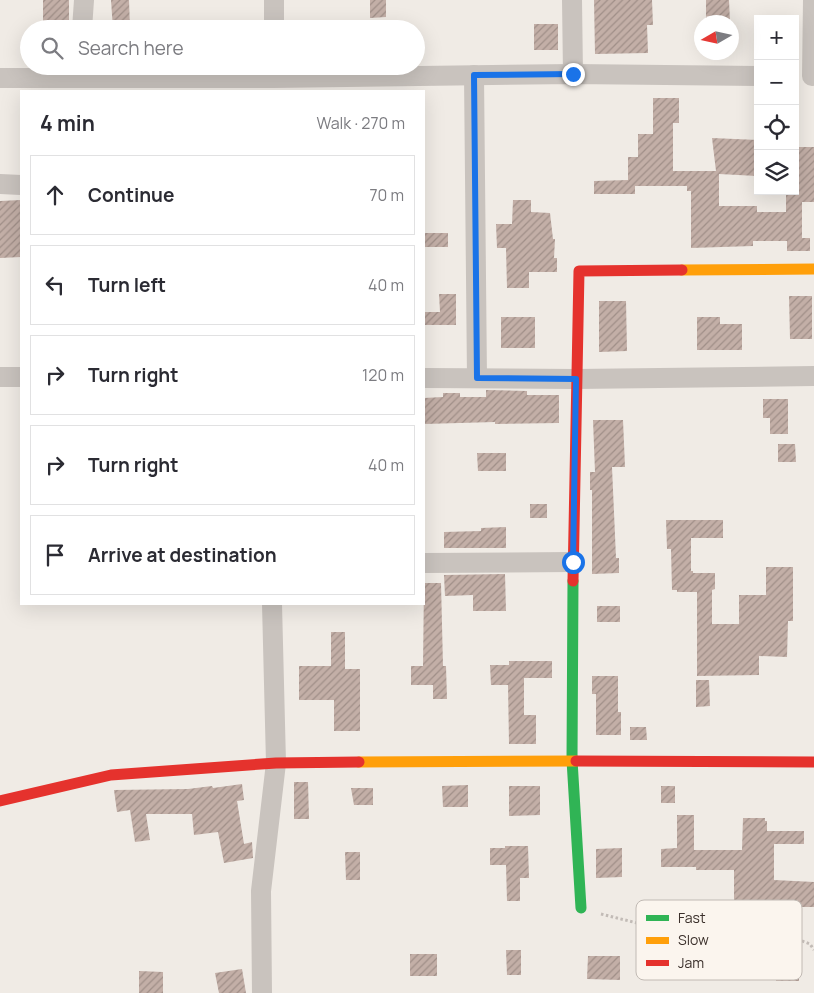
<!DOCTYPE html>
<meta charset="utf-8">
<style>
:root{--surface:#fff;--page:#f7f7f7;--text:#2b2b33;--muted:#7c7c81;--line:#e1e1e2}
body{margin:0;font-family:Manrope,sans-serif;background:var(--page);color:var(--text)}
.controls{position:absolute;right:15px;top:15px;display:grid;overflow:hidden;border-radius:0px;box-shadow:0 5px 20px #0002}
.controls button{width:45px;height:45px;display:grid;place-items:center;padding:0;border:0;border-bottom:1px solid var(--line);background:var(--surface);color:var(--text);font:25px sans-serif}
.compass{position:absolute;left:694px;top:15px;width:45px;height:45px;border-radius:50%;background:var(--surface);box-shadow:0 5px 20px #0002;rotate:261deg}
.stop{position:absolute;width:15px;height:15px;margin:-11px;border:4px solid #1a73e8;border-radius:50%;background:#fff}
.stop.end{background:#1a73e8;border-color:#fff;box-shadow:0 1px 5px #0008}
.list{margin:0;padding:0;list-style:none}
h2{display:flex;justify-content:space-between;align-items:center;height:65px;margin:0;padding:0 20px;font-size:21px}
h2 small{font-size:16px;font-weight:400;color:var(--muted)}
.list li{display:grid;grid-template-columns:32px 1fr auto;gap:15px;align-items:center;box-sizing:border-box;height:80px;margin:0 10px 10px;padding:0 10px;border:1px solid var(--line);border-radius:0px}
.list b{display:block;font-size:19px;white-space:nowrap}
.list em{font-size:16px;font-style:normal;color:var(--muted)}
.icon{flex:none;width:28px;height:28px;fill:none;stroke:currentColor;stroke-width:2;stroke-linecap:round;stroke-linejoin:round}
.map{position:relative;flex:none;width:814px;height:993px;overflow:hidden}
.search{position:absolute;background:var(--surface);box-shadow:0 5px 20px #0002;left:20px;top:20px;width:405px;height:55px;display:flex;align-items:center;gap:12px;box-sizing:border-box;padding:0 18px;border-radius:28px;color:var(--muted);font-size:19px}
.panel{position:absolute;background:var(--surface);box-shadow:0 5px 20px #0002;left:20px;top:90px;width:405px;height:515px;border-radius:0px}
.map>svg:first-child{display:block}
.building{fill:url(#building-hatch)}
.lines{fill:none;stroke-linecap:round;stroke-linejoin:round}
.path{stroke:#c2bbb6;stroke-width:3;stroke-dasharray:2.5 2.5;stroke-linecap:butt}
.street{stroke:#c9c3be;stroke-width:20}
.fast{stroke:#30b455;stroke-width:11}
.slow{stroke:#ff9f0a;stroke-width:11}
.jam{stroke:#e5322d;stroke-width:11}
.route{stroke:#1a73e8;stroke-width:6}
.key{fill:#fbf5ee;stroke:#c1bab4;stroke-width:1}
.key-label{font-size:14px;fill:#3b302b}
</style>
<div class="map">
<svg width="814" height="993" viewBox="0 0 814 993">
<defs>
<pattern id="building-hatch" width="6" height="6" patternUnits="userSpaceOnUse" patternTransform="scale(1.25)"><rect width="6" height="6" fill="#c3afa7"/><path d="M-1 1l2-2M0 6l6-6M5 7l2-2" fill="none" stroke="#a08f88"/></pattern>
</defs>
<rect width="100%" height="100%" fill="#f0ebe5"/>
<g class="building">
<rect x="43" y="0" width="26" height="29"/>
<polygon points="111,0 129,0 130,29 113,29"/>
<polygon points="370,0 386,0 386,17 370,18"/>
<polygon points="594,0 652,0 653,25 647,25 648,53 595,54"/>
<polygon points="706,0 729,0 730,22 706,22"/>
<rect x="534" y="24" width="24" height="26"/>
<polygon points="653,98 679,98 679,123 673,123 673,171 716,171 712,138 758,140 757,176 719,174 719,206 757,206 757,212 786,212 786,191 795,191 795,147 814,147 814,202 802,202 802,238 810,238 810,251 787,251 787,241 753,241 753,246 691,248 691,191 687,191 687,186 635,186 635,194 594,194 594,181 628,180 628,157 638,157 638,134 653,134"/>
<polygon points="21,200 21,257 0,258 0,201"/>
<polygon points="513,200 531,200 531,212 550,213 553,239 555,239 554,258 557,258 557,272 529,272 529,288 507,288 506,248 497,248 496,224 512,224"/>
<rect x="424" y="233" width="24" height="14"/>
<polygon points="439,294 456,294 456,325 424,325 424,312 440,312"/>
<polygon points="789,296 812,296 812,339 790,339"/>
<polygon points="599,301 626,301 627,351 599,352"/>
<rect x="501" y="317" width="34" height="31"/>
<polygon points="697,317 720,317 720,324 742,324 742,350 697,350"/>
<polygon points="486,390 527,391 527,395 559,395 559,423 495,424 495,422 424,424 424,398 443,397 443,393 460,393 460,397 486,397"/>
<polygon points="763,399 788,399 788,434 770,434 770,418 763,418"/>
<polygon points="593,420 623,420 625,467 612,467 616,558 619,558 619,573 592,574 592,490 590,490 590,472 595,472"/>
<polygon points="778,444 795,444 796,462 778,462"/>
<polygon points="477,453 506,453 506,471 478,471"/>
<rect x="530" y="504" width="17" height="14"/>
<polygon points="666,520 723,520 723,538 691,538 691,571 693,571 693,573 715,573 715,589 712,590 712,624 739,624 739,595 766,595 766,567 793,567 793,621 788,621 787,657 759,656 759,675 697,676 697,592 677,592 677,590 672,590 671,549 667,549"/>
<polygon points="506,527 506,548 444,548 444,532 481,531 481,528"/>
<polygon points="505,574 506,611 473,611 473,595 445,596 444,575"/>
<polygon points="424,583 441,583 443,666 446,666 447,699 433,699 433,685 411,685 411,666 423,666"/>
<rect x="597" y="606" width="23" height="16"/>
<polygon points="331,632 345,632 345,669 360,669 360,731 334,731 334,700 299,700 299,666 331,666"/>
<polygon points="509,661 552,661 552,678 524,678 524,715 536,715 536,744 509,744 508,685 491,685 490,665 509,665"/>
<polygon points="592,676 618,676 618,712 621,712 621,735 596,735 596,694 592,694"/>
<polygon points="696,680 709,680 710,706 696,707"/>
<polygon points="630,727 646,727 647,740 630,740"/>
<polygon points="294,782 308,782 309,819 294,819"/>
<polygon points="242,784 244,800 237,801 244,844 252,842 253,858 224,863 218,832 194,835 192,814 146,814 150,840 135,842 130,810 117,812 114,790 188,789 212,786 213,788"/>
<polygon points="468,785 468,807 443,807 442,786"/>
<polygon points="509,786 540,786 540,815 509,816"/>
<rect x="661" y="786" width="14" height="17"/>
<polygon points="351,788 373,788 373,805 354,805"/>
<polygon points="677,815 694,815 694,850 742,850 743,818 765,818 765,821 767,821 767,831 804,831 804,844 774,844 774,880 814,882 814,907 795,907 795,914 776,914 776,909 749,909 749,913 734,913 734,870 696,870 696,867 661,867 661,849 677,848"/>
<polygon points="505,846 528,846 529,878 520,878 520,901 507,901 506,865 490,865 490,848 505,848"/>
<polygon points="622,848 622,877 596,878 596,849"/>
<polygon points="345,852 360,852 360,880 346,880"/>
<polygon points="506,950 521,950 521,975 507,975"/>
<rect x="410" y="954" width="27" height="22"/>
<rect x="776" y="954" width="23" height="27"/>
<polygon points="588,956 620,956 620,980 587,979"/>
<polygon points="242,969 246,993 219,993 215,973"/>
<polygon points="139,971 163,972 163,993 139,993"/>
</g>
<g class="lines">
<polyline class="path" points="601,914 653,927 725,935 776,931 810,944 814,950"/>
<g class="street">
<polyline points="572,0 573,74"/>
<polyline points="82,29 84,0"/>
<polyline points="274,29 274,0"/>
<polyline points="474,75 477,378"/>
<polyline points="812,76 813,0"/>
<polyline points="0,78 274,78 573,74 758,76"/>
<polyline points="0,184 21,185"/>
<polyline points="0,377 21,377"/>
<polyline points="424,378 576,379 814,376"/>
<polyline points="424,563 573,562"/>
<polyline points="262,993 261,891 276,763 272,604"/>
</g>
<polyline class="fast" points="573,581 572,760 581,908"/>
<g class="slow">
<polyline points="682,270 814,269"/>
<polyline points="359,762 576,761"/>
</g>
<g class="jam">
<polyline points="573,581 579,271 682,270"/>
<polyline points="576,761 814,762"/>
<polyline points="0,801 111,775 276,763 359,762"/>
</g>
</g>
<g class="lines">
<polyline class="route" points="573,74 474,75 477,378 576,379 573,562"/>
</g>
<rect x="636" y="900" width="166" height="80" rx="8" class="key"/>
<rect x="646" y="915" width="23" height="6" fill="#30b455"/>
<rect x="646" y="937" width="23" height="7" fill="#ff9f0a"/>
<rect x="646" y="960" width="23" height="6" fill="#e5322d"/>
<g class="key-label">
<text x="678" y="923">Fast</text>
<text x="678" y="945">Slow</text>
<text x="678" y="968">Jam</text>
</g>
</svg>
<div class="controls">
<button>+</button>
<button>−</button>
<button><svg class="icon" aria-label="locate" viewBox="0 0 24 24"><circle cx="12" cy="12" r="6"/><path d="M12 2v4M12 18v4M2 12h4M18 12h4"/></svg></button>
<button><svg class="icon" aria-label="layers" viewBox="0 0 24 24"><path d="M12 4l9 5-9 5-9-5zM3 14l9 5 9-5"/></svg></button>
</div>
<svg class="compass" viewBox="-18 -18 36 36"><path d="M0-13l5 13h-10z" fill="#e53935"/><path d="M0 13l5-13h-10z" fill="#7c7c81"/></svg>
<div class="stop" style="left:573px;top:562px"></div>
<div class="stop end" style="left:573px;top:74px"></div>
<div class="search"><svg class="icon" aria-label="search" viewBox="0 0 24 24"><circle cx="10" cy="10" r="6"/><path d="M15 15l6 6"/></svg>Search here</div>
<section class="panel">
<h2>4 min<small>Walk · 270 m</small></h2>
<ul class="list">
<li><svg class="icon" aria-label="ahead" viewBox="0 0 24 24"><path d="M12 20V5M6 11l6-6 6 6"/></svg><div><b>Continue</b></div><em>70 m</em></li>
<li><svg class="icon" aria-label="left" viewBox="0 0 24 24"><path d="M17 20v-9H6M10 6l-5 5 5 5"/></svg><div><b>Turn left</b></div><em>40 m</em></li>
<li><svg class="icon" aria-label="right" viewBox="0 0 24 24"><path d="M7 20v-9h11M14 6l5 5-5 5"/></svg><div><b>Turn right</b></div><em>120 m</em></li>
<li><svg class="icon" aria-label="right" viewBox="0 0 24 24"><path d="M7 20v-9h11M14 6l5 5-5 5"/></svg><div><b>Turn right</b></div><em>40 m</em></li>
<li><svg class="icon" aria-label="arrive" viewBox="0 0 24 24"><path d="M6 21V4h12l-3 4 3 4H6"/></svg><div><b>Arrive at destination</b></div></li>
</ul>
</section>
</div>
